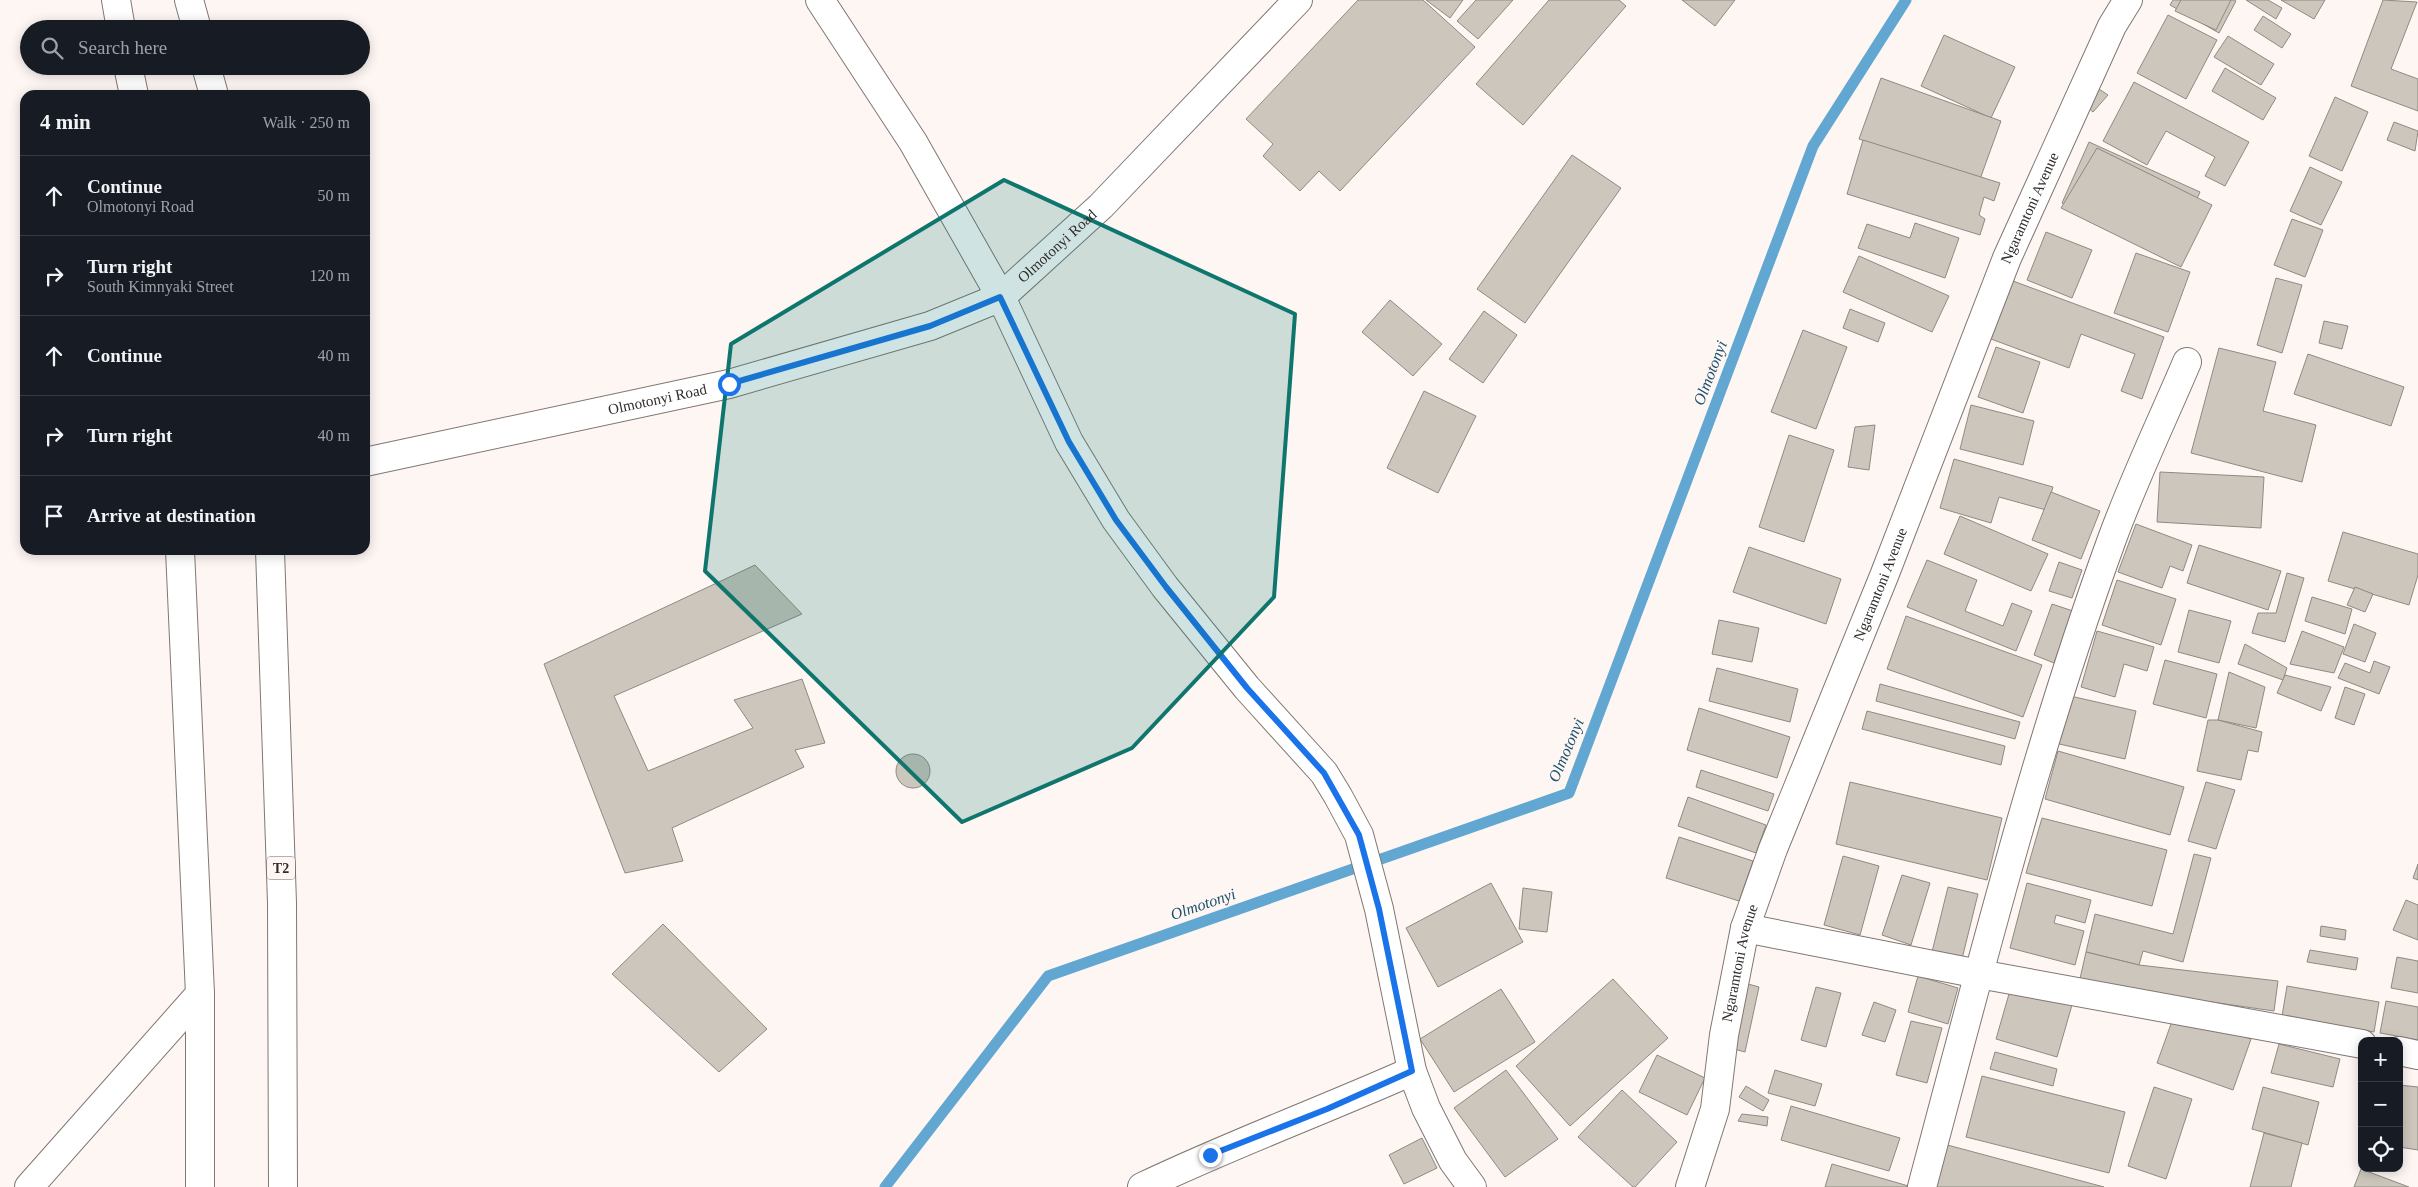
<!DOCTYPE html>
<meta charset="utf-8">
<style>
:root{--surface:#171b24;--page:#242831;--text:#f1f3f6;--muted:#9ea1a6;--line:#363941}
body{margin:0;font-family:"Times New Roman",serif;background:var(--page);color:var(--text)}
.controls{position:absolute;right:15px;bottom:15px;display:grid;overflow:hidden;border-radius:10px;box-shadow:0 2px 12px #0003}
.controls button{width:45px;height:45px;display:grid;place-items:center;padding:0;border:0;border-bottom:1px solid var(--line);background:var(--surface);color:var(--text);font:25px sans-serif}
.stop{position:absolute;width:15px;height:15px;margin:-11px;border:4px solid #1a73e8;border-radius:50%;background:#fff}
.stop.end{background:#1a73e8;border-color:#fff;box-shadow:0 1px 5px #0008}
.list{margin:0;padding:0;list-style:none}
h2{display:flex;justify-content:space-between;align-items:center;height:65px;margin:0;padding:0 20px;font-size:21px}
h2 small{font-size:16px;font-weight:400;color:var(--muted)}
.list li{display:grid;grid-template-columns:32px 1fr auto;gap:15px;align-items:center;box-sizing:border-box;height:80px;padding:0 20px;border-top:1px solid var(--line)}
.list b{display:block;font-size:19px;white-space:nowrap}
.list p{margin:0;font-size:16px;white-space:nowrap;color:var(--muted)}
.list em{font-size:16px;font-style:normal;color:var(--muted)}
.icon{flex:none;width:28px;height:28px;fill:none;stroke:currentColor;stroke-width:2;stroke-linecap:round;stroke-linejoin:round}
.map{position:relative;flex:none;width:2418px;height:1187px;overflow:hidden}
.search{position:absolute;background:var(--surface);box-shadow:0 2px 12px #0003;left:20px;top:20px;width:350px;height:55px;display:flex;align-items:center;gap:12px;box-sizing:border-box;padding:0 18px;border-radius:28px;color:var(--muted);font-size:19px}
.panel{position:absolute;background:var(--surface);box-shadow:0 2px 12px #0003;left:20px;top:90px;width:350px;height:465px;border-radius:15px}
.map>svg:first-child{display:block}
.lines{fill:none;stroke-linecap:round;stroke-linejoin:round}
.stream{stroke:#62a7d2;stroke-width:11}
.building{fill:#ccc6bc;stroke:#8f8a81}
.minor-casing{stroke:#817772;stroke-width:30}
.highway-casing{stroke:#817772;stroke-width:30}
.minor{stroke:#fff;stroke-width:28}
.highway{stroke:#fff;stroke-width:28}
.route{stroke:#1a73e8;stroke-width:6}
.marked{fill:#0f766e;fill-opacity:0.2;stroke:#0f766e;stroke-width:4;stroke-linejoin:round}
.labels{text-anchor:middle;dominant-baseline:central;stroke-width:4;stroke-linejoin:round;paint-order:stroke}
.shield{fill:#fef6f3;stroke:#6e6966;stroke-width:1}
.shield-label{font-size:14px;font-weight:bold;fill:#302c29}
.street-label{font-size:15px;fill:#302c29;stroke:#fef6f3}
.water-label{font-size:16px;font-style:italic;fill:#1c516f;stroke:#fef6f3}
</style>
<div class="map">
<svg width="2418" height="1187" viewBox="0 0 2418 1187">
<rect width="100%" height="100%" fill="#fef6f3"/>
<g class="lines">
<polyline class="stream" points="885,1187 1048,976 1569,793 1813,146 1906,0"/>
</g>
<g class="building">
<polygon points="1358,0 1423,0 1475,47 1340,191 1319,171 1300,191 1263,156 1273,144 1246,119"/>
<polygon points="1426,0 1463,0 1450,18"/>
<polygon points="1476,0 1513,0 1478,39 1457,21"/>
<polygon points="1549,0 1619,0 1626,6 1523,125 1476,84"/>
<polygon points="1682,0 1735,0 1715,26"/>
<polygon points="2173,0 2234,0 2236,1 2219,33 2170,5"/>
<polygon points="2181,0 2231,0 2216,30 2175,11"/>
<polygon points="2246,0 2268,0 2282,8 2276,19"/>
<polygon points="2281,0 2325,0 2314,19"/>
<polygon points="2383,0 2417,2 2391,69 2418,79 2418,111 2351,86"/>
<polygon points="2168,15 2217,40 2186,99 2137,73"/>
<polygon points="2263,16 2291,34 2282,48 2254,30"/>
<polygon points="1944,35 2015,67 1991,118 1921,86"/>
<polygon points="2228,36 2274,64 2261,85 2214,57"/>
<polygon points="2225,68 2276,98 2263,120 2212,91"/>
<polygon points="1881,78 2001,121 1979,182 1859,139"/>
<polygon points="2134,82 2249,142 2225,186 2205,176 2215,157 2166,131 2147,165 2103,141"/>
<polygon points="2099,89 2108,95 2093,112 2085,105"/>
<polygon points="2335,97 2368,112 2342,171 2309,156"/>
<polygon points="2394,122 2418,131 2415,151 2387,140"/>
<polygon points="1863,140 2000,183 1994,201 1984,197 1979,215 1985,219 1980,235 1847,194"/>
<polygon points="2089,142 2200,192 2173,253 2062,203"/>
<polygon points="2097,148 2212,205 2181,267 2061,208"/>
<polygon points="1572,155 1621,188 1525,323 1477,289"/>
<polygon points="2310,167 2342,182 2321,225 2290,211"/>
<polygon points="2292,219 2323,230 2305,277 2274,265"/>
<polygon points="1915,223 1959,238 1945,278 1858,248 1867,224 1910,238"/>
<polygon points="2046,232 2092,250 2072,298 2027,280"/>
<polygon points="2136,253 2190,272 2168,332 2114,313"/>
<polygon points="1859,256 1949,296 1932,332 1843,292"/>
<polygon points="2276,278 2302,285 2282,353 2257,345"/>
<polygon points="2013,281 2164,337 2142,399 2121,391 2135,354 2081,334 2069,368 1991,339"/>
<polygon points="1390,300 1442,344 1413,376 1362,332"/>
<polygon points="1850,309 1885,323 1878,342 1843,328"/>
<polygon points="1484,311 1517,335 1483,383 1449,359"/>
<polygon points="2324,321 2348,326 2342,349 2319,343"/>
<polygon points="1803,330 1847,347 1816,429 1771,412"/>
<polygon points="1996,347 2040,362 2023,413 1978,397"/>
<polygon points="2219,348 2276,362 2263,411 2316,425 2302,482 2191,453"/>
<polygon points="2308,354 2404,387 2391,426 2294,394"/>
<polygon points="1424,391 1476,416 1438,493 1387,468"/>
<polygon points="1971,405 2034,421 2023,465 1960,449"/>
<polygon points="1875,425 1869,470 1848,467 1855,427"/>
<polygon points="1789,435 1834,450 1804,542 1759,527"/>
<polygon points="1954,459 2053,487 2046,510 1999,497 1991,523 1940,508"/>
<polygon points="2160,472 2264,477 2261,528 2157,522"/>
<polygon points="2051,492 2100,511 2081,559 2032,540"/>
<polygon points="1960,516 2048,554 2031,591 1944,554"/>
<polygon points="2136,524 2192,545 2183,571 2170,566 2162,588 2118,572"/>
<polygon points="2343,532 2418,554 2418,575 2409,605 2328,581"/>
<polygon points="2199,545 2281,571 2268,610 2187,583"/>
<polygon points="1749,547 1841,579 1826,624 1733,592"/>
<polygon points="1927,560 1977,580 1965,611 2003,626 2012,603 2032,611 2016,651 1907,607"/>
<polygon points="2059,562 2082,570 2072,598 2049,591"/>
<polygon points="755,565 802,614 614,696 648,771 753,728 734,700 802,679 825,743 795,750 804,767 672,828 683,861 625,873 544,664"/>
<polygon points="2287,573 2304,578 2285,642 2252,633 2258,613 2276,613"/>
<polygon points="2117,580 2176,599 2161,645 2102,625"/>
<polygon points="2355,587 2373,594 2365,612 2347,605"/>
<polygon points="2312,597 2352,609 2345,634 2305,621"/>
<polygon points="2052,604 2073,611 2054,663 2034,655"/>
<polygon points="2189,610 2231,621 2219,663 2178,652"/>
<polygon points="1906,616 2042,665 2023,717 1887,669"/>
<polygon points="1719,620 1759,628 1752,662 1712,654"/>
<polygon points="2354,624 2376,633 2365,662 2343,654"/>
<polygon points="2097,631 2154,647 2147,671 2124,664 2115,697 2081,687"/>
<polygon points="2302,631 2344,647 2334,673 2290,664"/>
<polygon points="2245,644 2287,668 2283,680 2238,664"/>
<polygon points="2165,660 2217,674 2206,718 2153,704"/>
<polygon points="2374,661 2390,667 2379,694 2338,678 2345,663 2370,673"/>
<polygon points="1717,668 1798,689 1790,722 1709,701"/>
<polygon points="2229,672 2265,687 2256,728 2218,720"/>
<polygon points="2285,675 2331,687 2321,711 2277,693"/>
<polygon points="1880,684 2020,722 2015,739 1876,701"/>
<polygon points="2345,687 2365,694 2354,725 2335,718"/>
<polygon points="2066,695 2136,711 2125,759 2055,743"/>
<polygon points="1699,708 1790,737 1777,778 1687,750"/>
<polygon points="1867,711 2005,746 2001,765 1862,729"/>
<polygon points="2208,720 2218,720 2262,732 2258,752 2248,750 2241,780 2197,771"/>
<polygon points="2058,751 2184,787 2170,835 2045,799"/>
<circle cx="913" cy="771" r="17"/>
<polygon points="1701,770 1774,794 1768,811 1696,787"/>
<polygon points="1850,782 2002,818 1987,880 1836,844"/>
<polygon points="2206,782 2235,790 2216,849 2188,841"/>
<polygon points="1688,797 1766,825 1756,853 1678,826"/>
<polygon points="2042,818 2167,850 2152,906 2026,873"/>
<polygon points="1679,837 1753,861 1739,901 1666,878"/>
<polygon points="2194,854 2211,858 2183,962 2143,951 2139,965 2086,952 2095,914 2173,934"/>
<polygon points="1843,856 1879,866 1860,935 1824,925"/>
<polygon points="2418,864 2418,880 2413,878"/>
<polygon points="1902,875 1930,883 1911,945 1882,935"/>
<polygon points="1491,883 1523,942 1438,987 1406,928"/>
<polygon points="2027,883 2091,900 2085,923 2056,915 2054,923 2084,931 2075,965 2010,948"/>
<polygon points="1948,887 1978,894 1961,963 1931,956"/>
<polygon points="1523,888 1552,892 1547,932 1519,929"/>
<polygon points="2406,900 2418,905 2418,940 2393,930"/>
<polygon points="663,924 767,1029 719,1072 612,974"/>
<polygon points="2321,926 2346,930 2345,940 2320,936"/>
<polygon points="2310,950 2358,958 2356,970 2307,962"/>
<polygon points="2086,952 2139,965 2278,981 2274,1011 2079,983"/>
<polygon points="2397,957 2418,961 2418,993 2391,988"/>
<polygon points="1918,976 1958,988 1948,1024 1908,1012"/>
<polygon points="1613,979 1668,1038 1570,1126 1516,1066"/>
<polygon points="1748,984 1759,987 1745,1052 1734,1049"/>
<polygon points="2287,986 2379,1002 2374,1032 2282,1016"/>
<polygon points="1816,987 1841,993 1826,1047 1801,1040"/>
<polygon points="2011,987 2072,1005 2057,1057 1996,1039"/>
<polygon points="1501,989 1535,1042 1454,1092 1420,1039"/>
<polygon points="2386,1001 2418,1007 2418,1040 2380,1033"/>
<polygon points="1874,1002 1896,1010 1885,1042 1862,1035"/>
<polygon points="2175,1013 2251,1039 2233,1090 2157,1063"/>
<polygon points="1911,1021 1942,1028 1927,1083 1896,1075"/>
<polygon points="2279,1044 2340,1059 2333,1087 2271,1073"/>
<polygon points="1995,1052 2057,1069 2053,1086 1990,1069"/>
<polygon points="1657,1055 1705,1078 1687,1115 1639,1092"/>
<polygon points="1506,1070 1558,1139 1505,1177 1454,1108"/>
<polygon points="1775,1070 1822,1084 1815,1106 1768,1093"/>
<polygon points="1982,1076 2125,1112 2109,1173 1966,1137"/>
<polygon points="2399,1085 2418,1087 2418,1150 2399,1147"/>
<polygon points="1746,1086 1769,1100 1763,1111 1739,1097"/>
<polygon points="2154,1087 2192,1099 2166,1179 2128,1166"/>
<polygon points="2263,1087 2319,1102 2308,1145 2252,1129"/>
<polygon points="1622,1090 1677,1142 1635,1187 1633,1187 1578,1137"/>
<polygon points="1791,1106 1900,1138 1889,1171 1781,1140"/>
<polygon points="1742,1114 1768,1117 1767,1126 1738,1121"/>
<polygon points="2264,1133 2302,1143 2291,1187 2250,1187"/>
<polygon points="1422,1138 1437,1168 1404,1184 1389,1155"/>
<polygon points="1940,1143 2104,1187 1928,1187"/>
<polygon points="1832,1164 1912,1187 1825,1187"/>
<polygon points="2361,1169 2409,1187 2354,1187"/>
</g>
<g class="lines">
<defs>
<g id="minor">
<polyline points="116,0 121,29"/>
<polyline points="820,0 913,142 1001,297 1069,442 1116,520 1165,587 1247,688 1324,773 1338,796 1359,835 1379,909 1412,1071 1426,1108 1453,1161 1472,1187"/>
<polyline points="128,66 134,95"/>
<path id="s1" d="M365,462L729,384L930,326L1001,297L1101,206L1298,0"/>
<polyline points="180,550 200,994 200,1187"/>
<polyline points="1745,928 1979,974 2362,1044"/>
<polyline points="2399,1051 2418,1055"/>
<polyline points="29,1187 200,994"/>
<path d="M1142,1187C1230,1145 1322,1111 1412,1071"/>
<path id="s2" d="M1690,1187L1715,1109L1724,1035L1745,928L1773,849L1884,576L2007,258L2112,26L2128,0"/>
<path d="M1922,1187C1980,970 2035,750 2112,539C2134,479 2162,421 2187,362"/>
</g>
<g id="highway">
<polyline points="189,0 197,29"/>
<polyline points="206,66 214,95"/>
<polyline points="270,550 282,903 283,1187"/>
</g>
</defs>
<use href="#minor" class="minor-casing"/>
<use href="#highway" class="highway-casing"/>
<use href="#minor" class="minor"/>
<use href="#highway" class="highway"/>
</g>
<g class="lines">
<polyline class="route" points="729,384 930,326 1000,297 1069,442 1116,520 1166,587 1247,688 1324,773 1359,835 1379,909 1412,1071 1327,1109 1210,1155"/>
</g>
<path class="marked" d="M1004,180L1295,314L1274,597L1132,748L962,822L705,571L731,344Z"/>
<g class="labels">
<rect class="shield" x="267" y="856.5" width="28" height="23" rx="4"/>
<g class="shield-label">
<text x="281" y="868">T2</text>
</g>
<g class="street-label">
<text stroke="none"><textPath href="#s2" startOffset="1040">Ngaramtoni Avenue</textPath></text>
<text stroke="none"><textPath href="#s1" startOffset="734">Olmotonyi Road</textPath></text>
<text stroke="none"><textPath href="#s1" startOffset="299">Olmotonyi Road</textPath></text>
<text stroke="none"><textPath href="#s2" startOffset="635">Ngaramtoni Avenue</textPath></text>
<text stroke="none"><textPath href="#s2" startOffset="230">Ngaramtoni Avenue</textPath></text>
</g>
<g class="water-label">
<text transform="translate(1710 373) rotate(-69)">Olmotonyi</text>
<text transform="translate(1566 750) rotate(-67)">Olmotonyi</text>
<text transform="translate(1203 904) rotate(-19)">Olmotonyi</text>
</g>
</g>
</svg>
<div class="controls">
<button>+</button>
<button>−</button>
<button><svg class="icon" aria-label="locate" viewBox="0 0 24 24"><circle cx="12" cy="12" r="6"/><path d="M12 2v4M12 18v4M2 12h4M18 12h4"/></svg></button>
</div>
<div class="stop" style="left:729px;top:384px"></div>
<div class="stop end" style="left:1210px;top:1155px"></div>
<div class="search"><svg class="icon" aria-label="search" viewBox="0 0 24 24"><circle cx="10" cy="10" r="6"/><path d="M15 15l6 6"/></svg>Search here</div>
<section class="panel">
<h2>4 min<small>Walk · 250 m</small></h2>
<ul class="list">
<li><svg class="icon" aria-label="ahead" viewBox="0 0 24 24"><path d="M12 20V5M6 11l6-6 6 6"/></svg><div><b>Continue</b><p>Olmotonyi Road</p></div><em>50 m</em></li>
<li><svg class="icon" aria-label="right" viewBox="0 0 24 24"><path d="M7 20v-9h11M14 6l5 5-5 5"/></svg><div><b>Turn right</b><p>South Kimnyaki Street</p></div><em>120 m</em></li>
<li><svg class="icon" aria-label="ahead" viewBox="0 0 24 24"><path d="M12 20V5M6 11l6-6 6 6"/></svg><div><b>Continue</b></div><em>40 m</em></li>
<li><svg class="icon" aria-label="right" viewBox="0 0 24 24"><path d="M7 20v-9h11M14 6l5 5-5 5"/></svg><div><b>Turn right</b></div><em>40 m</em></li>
<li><svg class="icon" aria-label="arrive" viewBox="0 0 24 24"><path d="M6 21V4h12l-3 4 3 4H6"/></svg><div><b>Arrive at destination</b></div></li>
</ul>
</section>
</div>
